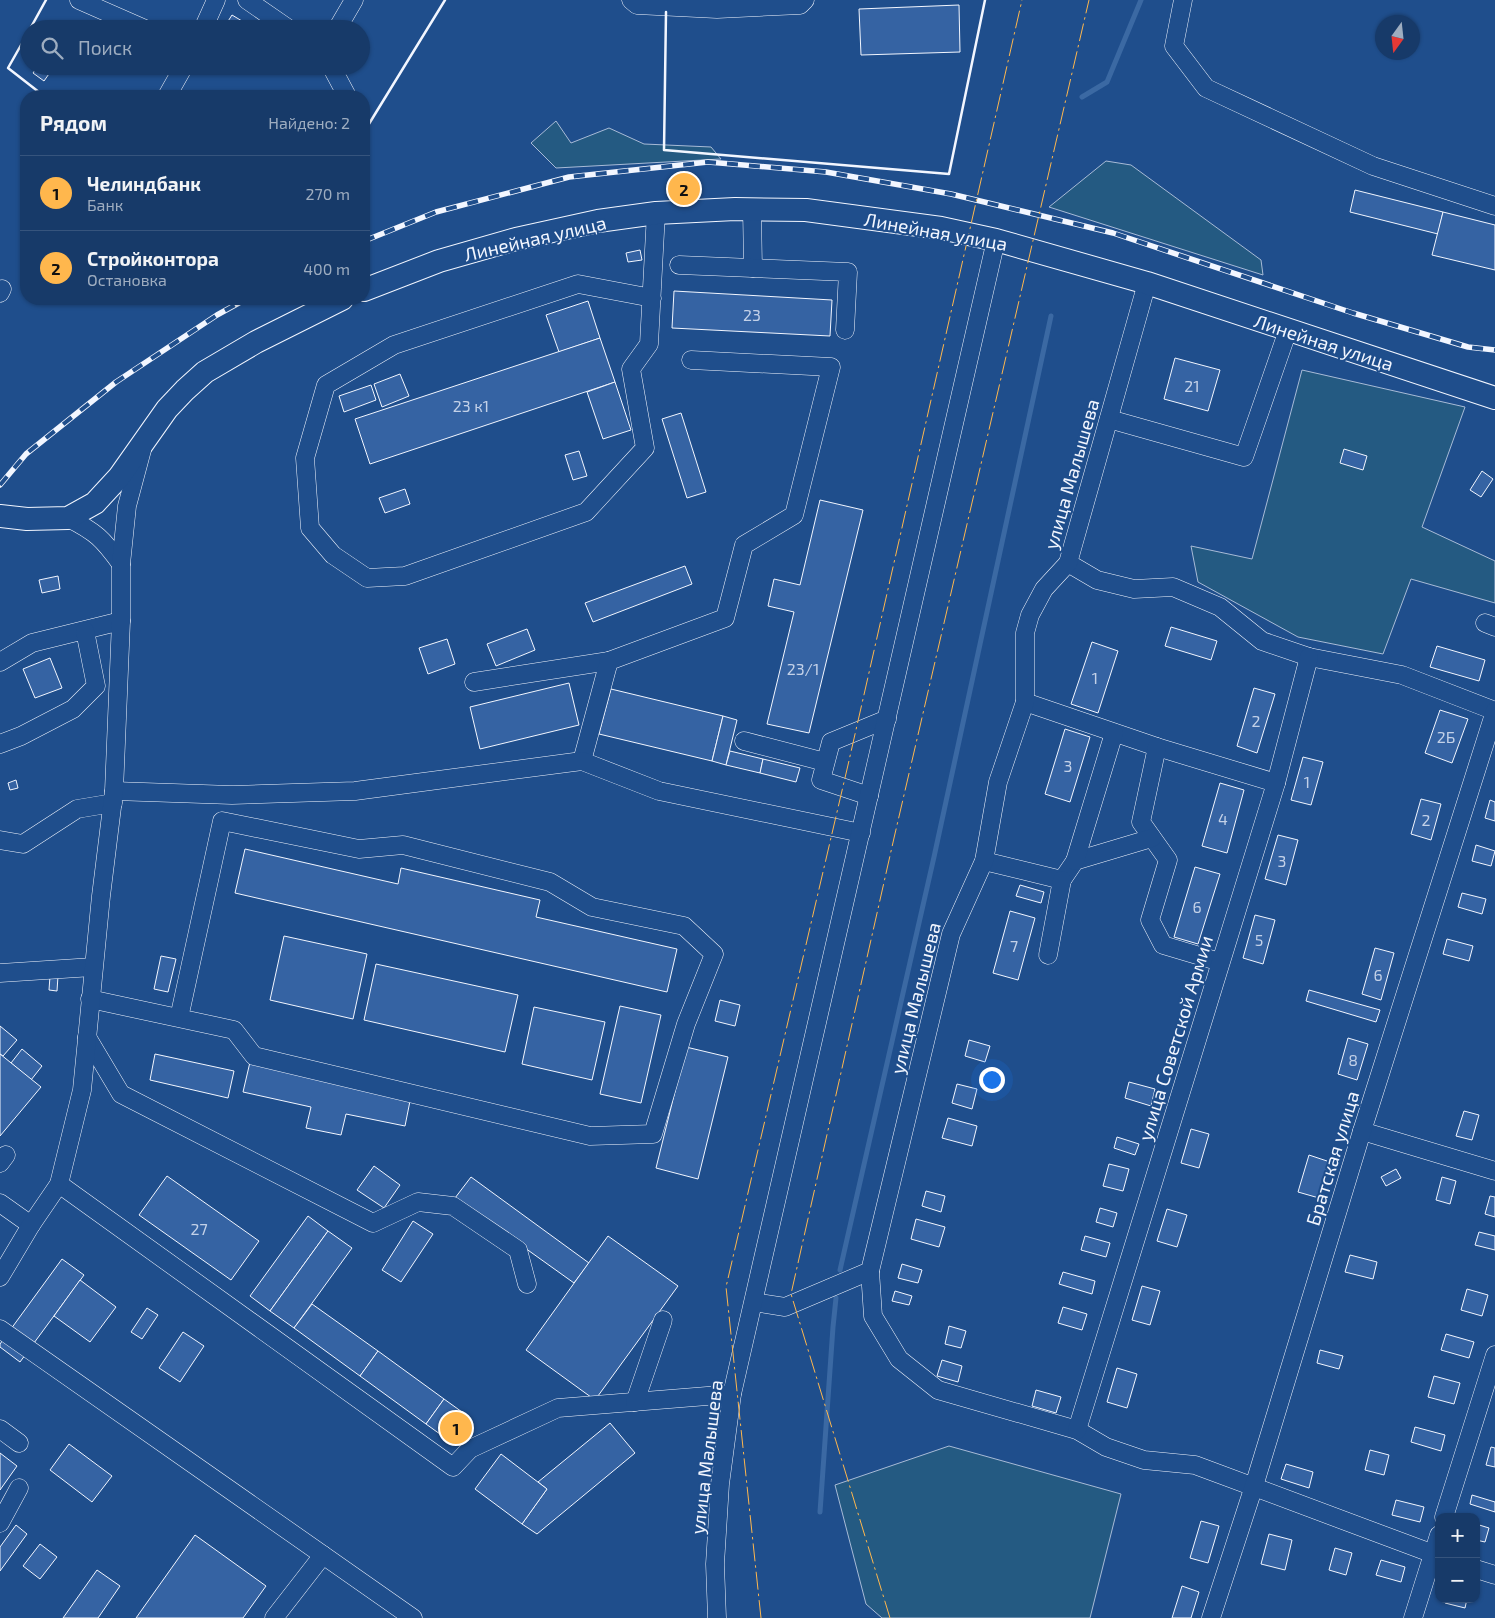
<!DOCTYPE html>
<html lang="ru">
<meta charset="utf-8">
<style>
:root{--surface:#173a69;--page:#244571;--text:#f1f3f6;--muted:#9eadc0;--line:#36547d;--accent:#ffb74d}
body{margin:0;font-family:"Exo 2",sans-serif;background:var(--page);color:var(--text)}
.controls{position:absolute;right:15px;bottom:15px;display:grid;overflow:hidden;border-radius:10px;box-shadow:0 1px 4px #0004}
.controls button{width:45px;height:45px;display:grid;place-items:center;padding:0;border:0;border-bottom:1px solid var(--line);background:var(--surface);color:var(--text);font:25px sans-serif}
.compass{position:absolute;left:1375px;top:15px;width:45px;height:45px;border-radius:50%;background:var(--surface);box-shadow:0 1px 4px #0004;rotate:195deg}
.you{position:absolute;left:991px;top:1079px;width:18px;height:18px;margin:-12px;border:4px solid #fff;border-radius:50%;background:#1a73e8;box-shadow:0 0 0 8px #1a73e833}
.badge{display:grid;place-items:center;width:32px;height:32px;border-radius:50%;background:var(--accent);color:#111;font-size:16px;font-weight:700}
.pin{position:absolute;translate:-50% -50%;border:2px solid #fff;box-shadow:0 1px 5px #0006}
.list{margin:0;padding:0;list-style:none}
h2{display:flex;justify-content:space-between;align-items:center;height:65px;margin:0;padding:0 20px;font-size:21px}
h2 small{font-size:16px;font-weight:400;color:var(--muted)}
.list li{display:grid;grid-template-columns:32px 1fr auto;gap:15px;align-items:center;box-sizing:border-box;height:75px;padding:0 20px;border-top:1px solid var(--line)}
.list b{display:block;font-size:19px;white-space:nowrap}
.list p{margin:0;font-size:16px;white-space:nowrap;color:var(--muted)}
.list em{font-size:16px;font-style:normal;color:var(--muted)}
.icon{flex:none;width:28px;height:28px;fill:none;stroke:currentColor;stroke-width:2;stroke-linecap:round;stroke-linejoin:round}
.map{position:relative;flex:none;width:1495px;height:1618px;overflow:hidden}
.search{position:absolute;background:var(--surface);box-shadow:0 1px 4px #0004;left:20px;top:20px;width:350px;height:55px;display:flex;align-items:center;gap:12px;box-sizing:border-box;padding:0 18px;border-radius:28px;color:var(--muted);font-size:19px}
.panel{position:absolute;background:var(--surface);box-shadow:0 1px 4px #0004;left:20px;top:90px;width:350px;height:215px;border-radius:20px}
.map>svg:first-child{display:block}
.green{fill:#245a82;stroke:#a8bbd7}
.lines{fill:none;stroke-linecap:round;stroke-linejoin:round}
.stream{stroke:#3b69a3;stroke-width:5}
.building{fill:#3563a3;stroke:#f2f6ff}
.minor-casing{stroke:#f2f6ff;stroke-width:19}
.major-casing{stroke:#f2f6ff;stroke-width:24}
.minor{stroke:#1f4e8c;stroke-width:18}
.major{stroke:#1f4e8c;stroke-width:22}
.rail-casing{stroke:#f2f6ff;stroke-width:5.5}
.rail{stroke:#1f4e8c;stroke-width:4;stroke-dasharray:11;stroke-linecap:butt}
.wall{stroke:#f2f6ff;stroke-width:2.5}
.power{stroke:#ffb74d;stroke-width:1;stroke-dasharray:18 4 2.5 4;stroke-linecap:butt}
.labels{text-anchor:middle;dominant-baseline:central;stroke-width:4;stroke-linejoin:round;paint-order:stroke}
.number-label{font-size:16px;fill:#c3d1e8}
.street-label{font-size:19px;fill:#f2f6ff;stroke:#1f4e8c}
</style>
<div class="map">
<svg width="1495" height="1618" viewBox="0 0 1495 1618">
<rect width="100%" height="100%" fill="#1f4e8c"/>
<g class="green">
<polygon points="556,121 571,143 609,128 644,144 711,147 721,159 556,168 531,143"/>
<polygon points="1106,161 1131,165 1261,260 1263,275 1049,207"/>
<polygon points="1302,370 1465,407 1422,527 1495,561 1495,603 1411,579 1383,654 1298,637 1198,582 1191,546 1252,559"/>
<polygon points="949,1446 1121,1494 1090,1618 882,1618 866,1604 835,1485"/>
</g>
<g class="lines">
<g class="stream">
<polyline points="1082,97 1107,82 1141,0"/>
<polyline points="840,1270 934,857 1051,316"/>
<polyline points="820,1512 833,1327 836,1298"/>
</g>
</g>
<g class="building">
<polygon points="959,5 960,52 861,55 859,9"/>
<polygon points="232,15 247,24 244,29 223,29"/>
<polygon points="38,66 44,66 51,71 44,81 33,73"/>
<polygon points="1355,190 1443,212 1438,234 1350,212"/>
<polygon points="1443,212 1495,225 1495,270 1432,255"/>
<polygon points="640,250 642,260 628,262 626,253"/>
<polygon points="674,291 832,300 830,336 672,328"/>
<polygon points="588,301 600,338 559,352 546,315"/>
<polygon points="600,338 615,382 370,464 355,419"/>
<polygon points="1175,358 1220,370 1208,411 1164,399"/>
<polygon points="400,374 409,396 382,407 374,384"/>
<polygon points="615,382 631,430 603,439 587,392"/>
<polygon points="371,385 376,400 344,412 339,396"/>
<polygon points="681,413 706,492 687,498 662,419"/>
<polygon points="1344,449 1367,456 1363,470 1340,463"/>
<polygon points="579,451 587,476 573,480 565,455"/>
<polygon points="1482,471 1493,479 1481,497 1470,490"/>
<polygon points="405,489 410,504 385,513 379,498"/>
<polygon points="820,500 863,510 809,733 767,724 794,612 768,606 774,579 800,585"/>
<polygon points="685,566 692,584 593,622 585,603"/>
<polygon points="58,576 60,589 42,593 39,580"/>
<polygon points="1171,627 1217,641 1211,660 1165,646"/>
<polygon points="527,629 535,650 496,666 487,644"/>
<polygon points="447,639 455,664 428,674 419,648"/>
<polygon points="1092,642 1118,651 1098,713 1071,704"/>
<polygon points="1437,646 1485,660 1479,681 1430,667"/>
<polygon points="50,658 62,688 35,698 23,669"/>
<polygon points="569,683 579,725 480,749 470,707"/>
<polygon points="1254,688 1275,694 1257,753 1237,746"/>
<polygon points="611,689 723,716 712,761 599,734"/>
<polygon points="1440,710 1468,719 1452,763 1425,753"/>
<polygon points="723,716 737,720 726,765 712,761"/>
<polygon points="1065,729 1090,737 1070,802 1045,794"/>
<polygon points="730,751 763,759 760,773 726,765"/>
<polygon points="1303,757 1323,762 1311,805 1291,800"/>
<polygon points="763,759 800,768 796,782 760,773"/>
<polygon points="16,780 18,788 10,790 8,783"/>
<polygon points="1220,783 1244,790 1227,853 1202,846"/>
<polygon points="1421,799 1441,804 1431,840 1411,834"/>
<polygon points="1490,800 1495,802 1495,821 1485,818"/>
<polygon points="1278,835 1298,840 1286,885 1265,879"/>
<polygon points="1476,845 1495,851 1491,866 1472,861"/>
<polygon points="245,849 398,884 401,868 540,900 536,917 677,949 667,992 235,893"/>
<polygon points="1195,867 1220,874 1198,944 1174,937"/>
<polygon points="1020,885 1044,892 1041,903 1016,896"/>
<polygon points="1462,893 1486,899 1482,914 1458,907"/>
<polygon points="1010,911 1035,918 1018,980 993,973"/>
<polygon points="1255,915 1275,920 1263,964 1243,958"/>
<polygon points="284,936 367,954 353,1019 270,1000"/>
<polygon points="1447,939 1473,946 1469,961 1443,954"/>
<polygon points="1375,948 1394,953 1381,1000 1362,994"/>
<polygon points="161,956 176,959 168,992 154,989"/>
<polygon points="376,964 518,995 505,1052 364,1020"/>
<polygon points="50,976 58,976 57,991 49,990"/>
<polygon points="1309,990 1380,1010 1376,1022 1306,1001"/>
<polygon points="720,1000 740,1005 735,1026 715,1021"/>
<polygon points="620,1006 661,1015 641,1103 600,1094"/>
<polygon points="534,1007 605,1022 592,1080 522,1064"/>
<polygon points="0,1026 17,1040 3,1056 0,1054"/>
<polygon points="1348,1038 1368,1044 1357,1080 1338,1074"/>
<polygon points="969,1040 990,1046 985,1062 965,1056"/>
<polygon points="686,1047 728,1057 698,1179 656,1168"/>
<polygon points="22,1049 42,1066 31,1080 11,1063"/>
<polygon points="0,1054 41,1087 0,1136"/>
<polygon points="155,1054 234,1071 228,1098 150,1080"/>
<polygon points="250,1062 411,1096 405,1126 346,1114 341,1135 306,1128 311,1107 243,1092"/>
<polygon points="1129,1082 1155,1089 1151,1106 1125,1098"/>
<polygon points="957,1084 977,1089 972,1109 952,1103"/>
<polygon points="1464,1111 1479,1115 1472,1140 1456,1136"/>
<polygon points="948,1118 977,1126 972,1146 942,1138"/>
<polygon points="1191,1129 1209,1134 1199,1168 1181,1163"/>
<polygon points="1117,1137 1139,1144 1135,1155 1114,1148"/>
<polygon points="1309,1155 1330,1162 1319,1198 1298,1192"/>
<polygon points="1109,1164 1129,1169 1123,1191 1103,1186"/>
<polygon points="374,1166 400,1185 384,1208 357,1190"/>
<polygon points="1396,1169 1401,1178 1386,1186 1381,1177"/>
<polygon points="167,1176 259,1241 231,1280 139,1215"/>
<polygon points="471,1177 589,1263 574,1283 455,1198"/>
<polygon points="1442,1177 1456,1181 1450,1204 1436,1200"/>
<polygon points="926,1191 945,1196 941,1212 922,1206"/>
<polygon points="1490,1196 1495,1197 1495,1217 1485,1214"/>
<polygon points="1100,1208 1117,1213 1113,1227 1096,1222"/>
<polygon points="1167,1209 1187,1215 1177,1247 1157,1241"/>
<polygon points="308,1216 328,1231 270,1311 250,1296"/>
<polygon points="916,1219 945,1227 939,1247 911,1239"/>
<polygon points="413,1221 433,1234 401,1282 382,1270"/>
<polygon points="328,1231 352,1248 294,1328 270,1311"/>
<polygon points="1479,1232 1495,1236 1495,1250 1475,1245"/>
<polygon points="608,1236 678,1286 595,1400 526,1350"/>
<polygon points="1085,1236 1110,1243 1106,1257 1081,1250"/>
<polygon points="1350,1255 1377,1262 1373,1279 1345,1272"/>
<polygon points="62,1259 84,1275 20,1362 0,1347 0,1344"/>
<polygon points="902,1264 922,1270 918,1283 898,1278"/>
<polygon points="1063,1272 1095,1281 1092,1294 1059,1284"/>
<polygon points="80,1280 116,1307 90,1342 54,1316"/>
<polygon points="1142,1286 1160,1291 1150,1325 1132,1320"/>
<polygon points="1467,1289 1488,1295 1482,1316 1461,1310"/>
<polygon points="895,1291 912,1296 909,1305 892,1301"/>
<polygon points="312,1304 378,1351 360,1376 294,1328"/>
<polygon points="1063,1307 1087,1314 1082,1330 1058,1323"/>
<polygon points="147,1308 158,1315 142,1339 131,1332"/>
<polygon points="949,1326 966,1331 961,1348 945,1344"/>
<polygon points="183,1332 204,1346 180,1382 159,1368"/>
<polygon points="1446,1334 1474,1342 1469,1358 1441,1350"/>
<polygon points="1320,1350 1343,1356 1339,1369 1317,1363"/>
<polygon points="378,1351 444,1399 426,1424 360,1376"/>
<polygon points="942,1360 962,1366 958,1382 937,1376"/>
<polygon points="1117,1368 1137,1374 1127,1408 1107,1402"/>
<polygon points="1434,1376 1460,1383 1454,1404 1428,1397"/>
<polygon points="1036,1390 1061,1397 1056,1413 1032,1406"/>
<polygon points="444,1399 469,1417 451,1442 426,1424"/>
<polygon points="610,1423 635,1453 537,1534 522,1524 547,1489 538,1482"/>
<polygon points="1415,1427 1445,1435 1441,1451 1411,1442"/>
<polygon points="69,1444 112,1476 92,1502 50,1470"/>
<polygon points="1491,1447 1495,1448 1495,1467 1486,1465"/>
<polygon points="1370,1450 1389,1455 1384,1475 1365,1470"/>
<polygon points="0,1453 17,1466 0,1490"/>
<polygon points="501,1454 547,1489 522,1524 475,1489"/>
<polygon points="1286,1464 1313,1472 1309,1488 1281,1479"/>
<polygon points="1472,1495 1495,1502 1495,1512 1470,1504"/>
<polygon points="1396,1500 1424,1507 1420,1522 1392,1515"/>
<polygon points="1201,1521 1219,1526 1208,1563 1190,1558"/>
<polygon points="1476,1524 1489,1528 1485,1542 1476,1540"/>
<polygon points="16,1525 27,1534 0,1571 0,1547"/>
<polygon points="1269,1534 1292,1540 1285,1570 1261,1564"/>
<polygon points="195,1535 266,1586 243,1618 136,1618"/>
<polygon points="40,1544 57,1557 40,1579 23,1566"/>
<polygon points="1335,1548 1352,1553 1346,1575 1329,1570"/>
<polygon points="1381,1560 1405,1567 1401,1582 1376,1575"/>
<polygon points="97,1570 120,1586 98,1618 63,1618"/>
<polygon points="1182,1586 1199,1592 1191,1618 1172,1618"/>
<polygon points="1446,1599 1467,1599 1465,1608 1445,1603"/>
</g>
<g class="lines">
<defs>
<g id="minor">
<polyline points="79,0 145,29"/>
<polyline points="247,0 289,29"/>
<polyline points="631,0 637,5 717,9 800,5 805,0"/>
<polyline points="1183,0 1174,46 1206,88 1373,166 1495,206"/>
<polyline points="203,29 216,0"/>
<polyline points="337,29 354,0"/>
<polyline points="331,66 347,96"/>
<polyline points="167,96 184,66"/>
<polyline points="752,209 753,268"/>
<polyline points="679,265 848,272 845,330"/>
<polyline points="0,293 2,289"/>
<polyline points="652,298 578,284 394,345 326,385 305,458 310,528 333,555 367,578 405,576 586,512 645,448 631,369 649,344 656,213"/>
<polyline points="1109,419 1244,457 1288,330"/>
<path d="M68,518C96,532 103,539 121,564"/>
<polyline points="1068,563 1097,580 1134,589 1173,587 1220,607 1262,641 1309,657 1402,675 1495,711"/>
<polyline points="1485,623 1495,627"/>
<polyline points="0,662 32,643 121,621"/>
<polyline points="474,682 609,661"/>
<polyline points="1025,702 1157,747 1276,783"/>
<polyline points="744,741 825,762"/>
<polyline points="0,744 21,736 73,709 96,686 85,631"/>
<polyline points="1157,747 1141,822 1168,860 1150,920 1163,945 1220,962"/>
<polyline points="582,761 609,661 725,618 744,545 794,515 831,367 691,360"/>
<polyline points="114,791 232,795 355,791 582,761 659,791 861,833"/>
<polyline points="869,796 821,780 831,742 887,719"/>
<polyline points="0,840 23,844 77,809 113,803"/>
<polyline points="984,861 1062,880 1075,861 1152,838"/>
<polyline points="1075,861 1114,733"/>
<polyline points="1048,955 1062,880"/>
<polyline points="0,973 93,967"/>
<polyline points="90,999 234,1030 254,1056 590,1136 653,1134 686,1024 714,954 684,926 592,907 550,882 403,845 359,849 222,821 179,1018"/>
<polyline points="87,1037 121,1094 373,1223 418,1202 453,1206 518,1250 527,1284"/>
<polyline points="1362,1131 1495,1171"/>
<polyline points="0,1163 6,1155"/>
<polyline points="59,1184 453,1467 470,1449 558,1408 732,1394"/>
<polyline points="0,1203 31,1225"/>
<polyline points="870,1271 873,1316 899,1359 938,1390 1077,1430 1106,1447 1144,1460 1195,1465 1439,1556"/>
<polyline points="0,1277 31,1225 59,1184 82,1090 101,896 114,791 121,621 121,564 127,506 142,450"/>
<polyline points="754,1302 785,1307 870,1271 951,934 984,861 998,782 1025,702 1025,633 1030,615 1044,589 1068,563 1147,283"/>
<polyline points="0,1329 413,1618"/>
<polyline points="635,1402 663,1320"/>
<polyline points="0,1429 19,1443"/>
<polyline points="1077,1430 1276,783 1309,657"/>
<polyline points="1444,1517 1495,1355"/>
<polyline points="0,1523 19,1488"/>
<polyline points="1476,1569 1495,1575"/>
<polyline points="274,1618 323,1555"/>
<polyline points="717,1618 715,1564 720,1484 732,1394 996,240"/>
<polyline points="1211,1618 1254,1486 1362,1131 1495,711"/>
<polyline points="1413,1618 1439,1535"/>
</g>
<g id="major">
<polyline points="364,290 439,261 516,239 598,221 656,213 735,209 806,210 941,228 996,240 1147,283 1495,398"/>
<polyline points="0,516 27,519 68,518 95,503 119,477 167,409 185,390 205,372 256,342 342,299"/>
</g>
</defs>
<use href="#minor" class="minor-casing"/>
<use href="#major" class="major-casing"/>
<use href="#minor" class="minor"/>
<use href="#major" class="major"/>
<defs>
<g id="rail">
<polyline points="364,241 436,212 569,177 708,162 826,172 951,194 1113,233 1353,313 1468,347 1495,350"/>
<polyline points="0,485 26,454 116,382 217,315 246,299"/>
</g>
</defs>
<use href="#rail" class="rail-casing"/>
<use href="#rail" class="rail"/>
<g class="wall">
<polyline points="666,12 664,150 949,174 985,0"/>
<polyline points="30,29 46,0"/>
<polyline points="29,31 8,68 44,96"/>
<polyline points="364,132 445,0"/>
</g>
<g class="power">
<polyline points="761,1618 726,1287 848,765 1022,0"/>
<polyline points="890,1618 791,1294 894,838 1089,0"/>
</g>
</g>
<g class="labels">
<g class="number-label">
<text x="752" y="314">23</text>
<text x="1192" y="385">21</text>
<text x="471" y="405">23 к1</text>
<text x="803" y="668">23/1</text>
<text x="1095" y="677">1</text>
<text x="1256" y="720">2</text>
<text x="1446" y="736">2Б</text>
<text x="1068" y="765">3</text>
<text x="1307" y="781">1</text>
<text x="1223" y="818">4</text>
<text x="1426" y="819">2</text>
<text x="1282" y="860">3</text>
<text x="1197" y="906">6</text>
<text x="1259" y="939">5</text>
<text x="1014" y="945">7</text>
<text x="1378" y="974">6</text>
<text x="1353" y="1059">8</text>
<text x="199" y="1228">27</text>
</g>
<g class="street-label">
<text transform="translate(936 231) rotate(10)">Линейная улица</text>
<text transform="translate(535 238) rotate(-13)">Линейная улица</text>
<text transform="translate(1324 342) rotate(18)">Линейная улица</text>
<text transform="translate(1071 474) rotate(-74)">улица Малышева</text>
<text transform="translate(915 998) rotate(-76)">улица Малышева</text>
<text transform="translate(1175 1038) rotate(-73)">улица Советской Армии</text>
<text transform="translate(1332 1158) rotate(-73)">Братская улица</text>
<text transform="translate(706 1457) rotate(-83)">улица Малышева</text>
</g>
</g>
</svg>
<div class="controls">
<button>+</button>
<button>−</button>
</div>
<svg class="compass" viewBox="-18 -18 36 36"><path d="M0-13l5 13h-10z" fill="#e53935"/><path d="M0 13l5-13h-10z" fill="#9eadc0"/></svg>
<div class="you"></div>
<div class="pin badge" style="left:456px;top:1428px">1</div>
<div class="pin badge" style="left:684px;top:189px">2</div>
<div class="search"><svg class="icon" aria-label="search" viewBox="0 0 24 24"><circle cx="10" cy="10" r="6"/><path d="M15 15l6 6"/></svg>Поиск</div>
<section class="panel">
<h2>Рядом<small>Найдено: 2</small></h2>
<ul class="list">
<li><span class="badge">1</span><div><b>Челиндбанк</b><p>Банк</p></div><em>270 m</em></li>
<li><span class="badge">2</span><div><b>Стройконтора</b><p>Остановка</p></div><em>400 m</em></li>
</ul>
</section>
</div>
